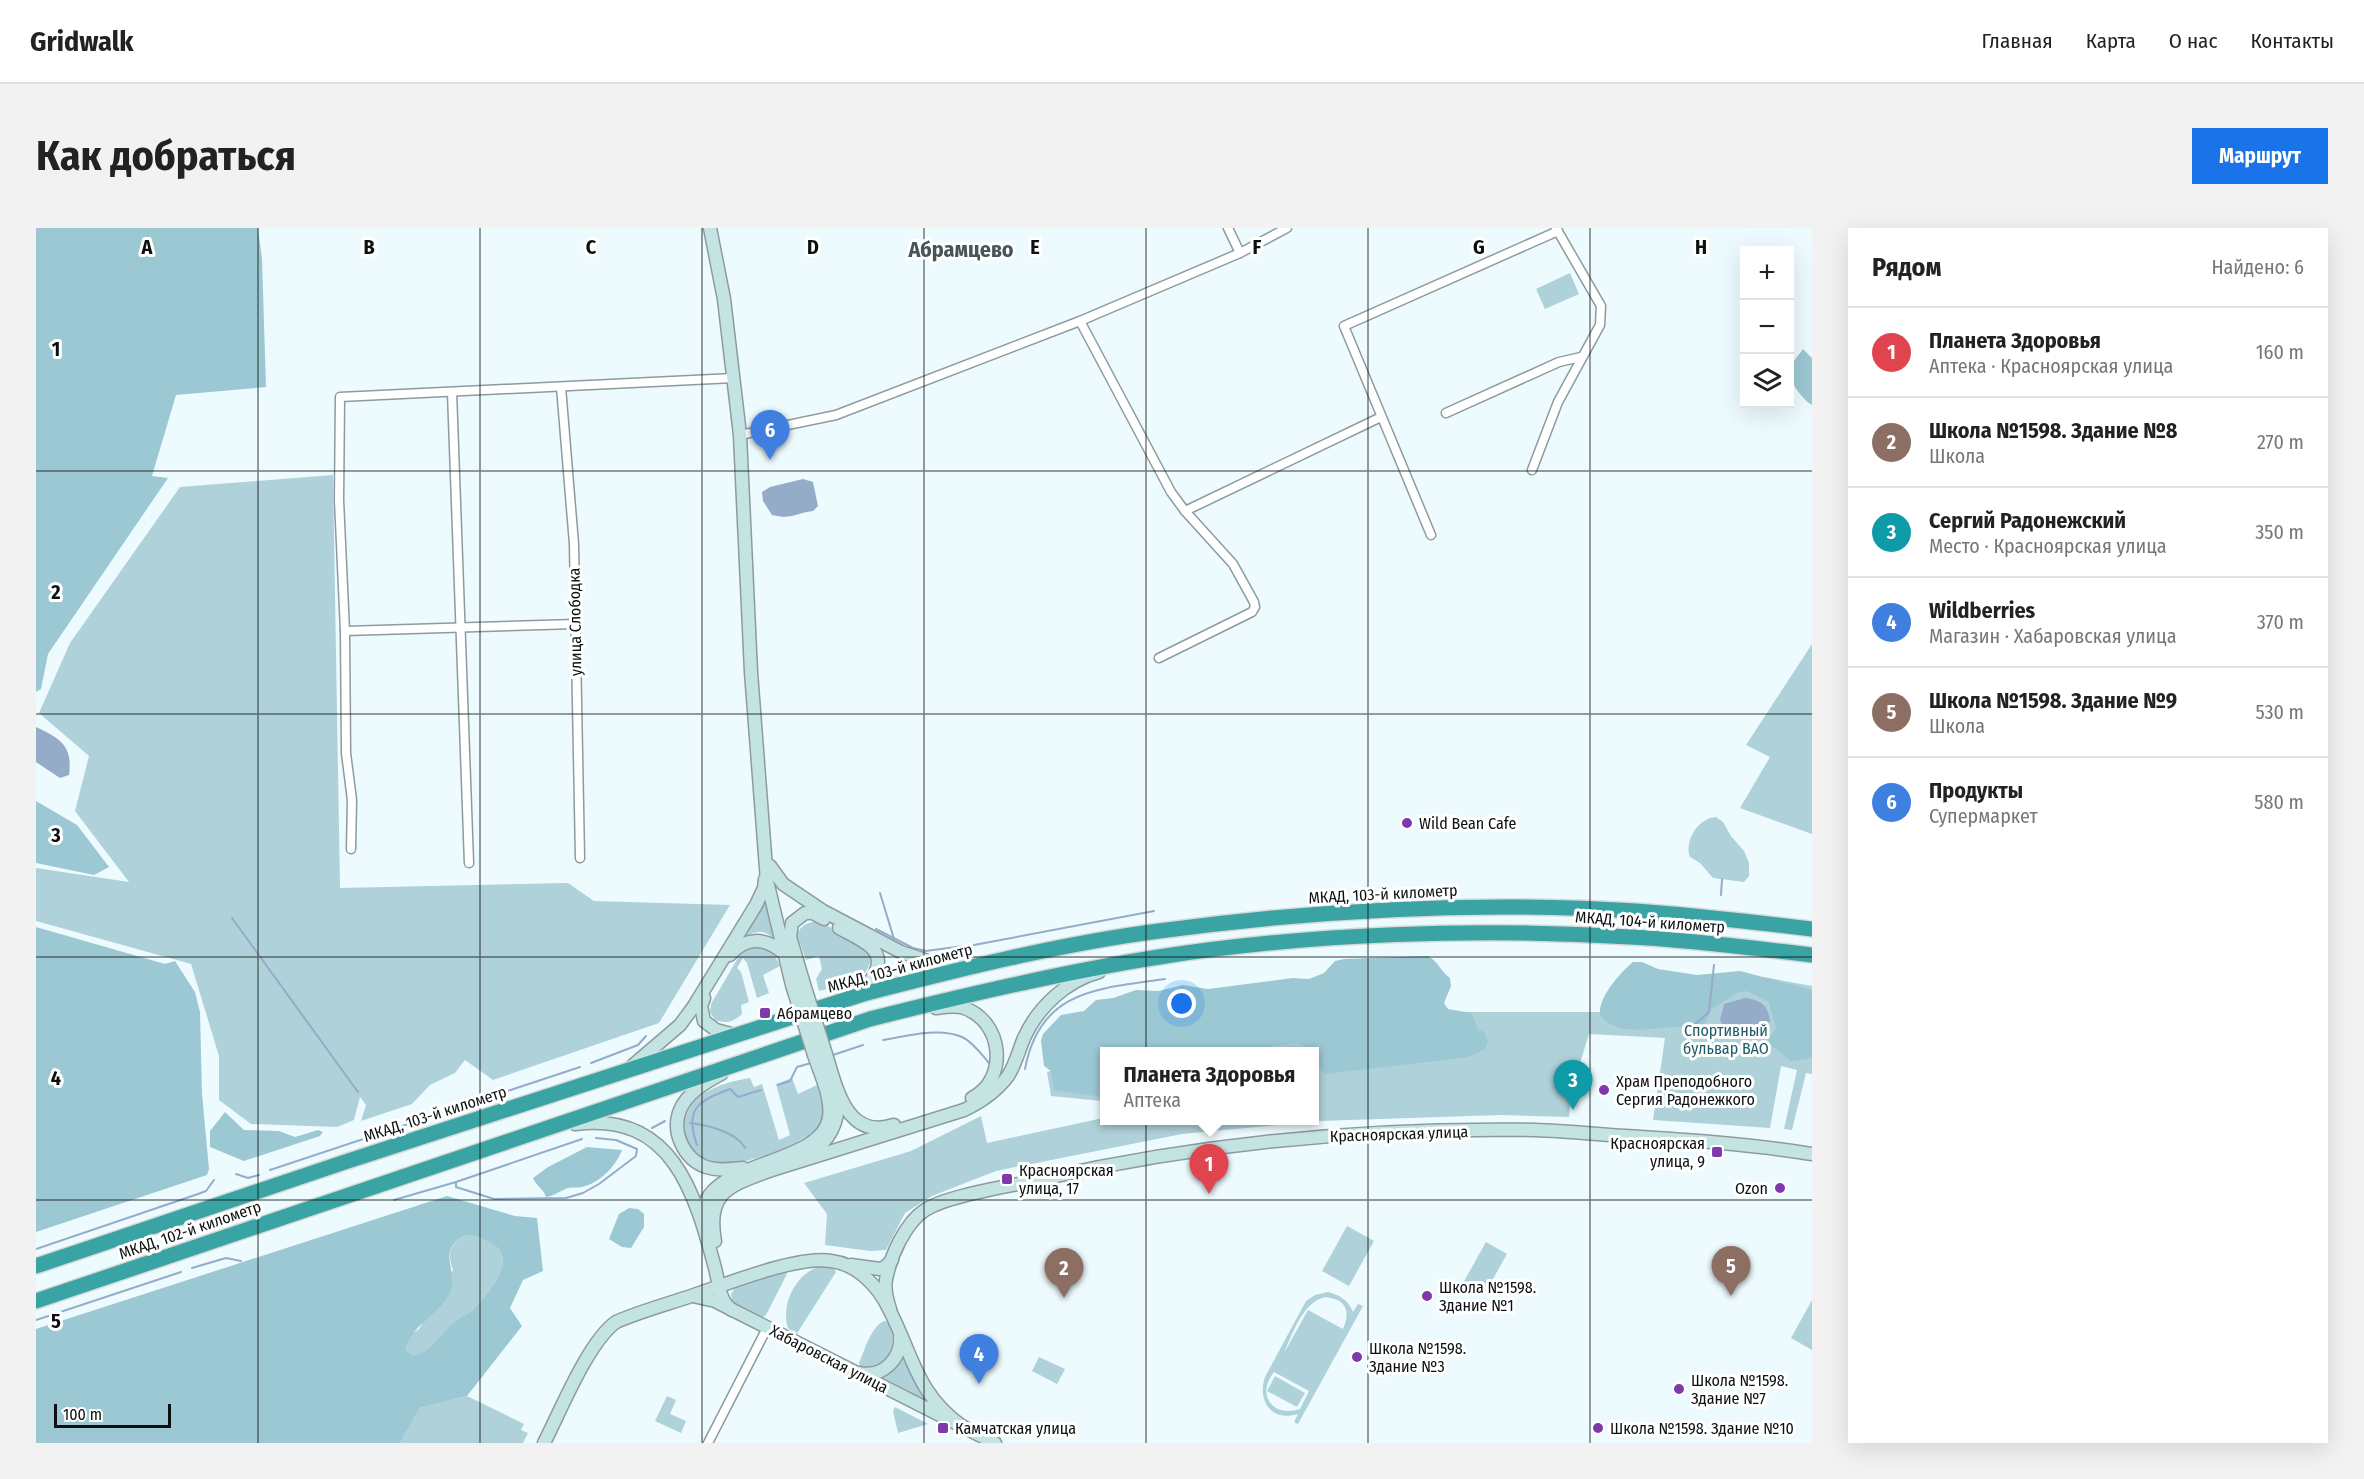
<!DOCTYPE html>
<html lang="ru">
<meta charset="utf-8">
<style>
:root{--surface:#fff;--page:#f2f2f2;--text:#222;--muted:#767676;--line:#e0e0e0;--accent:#1a73e8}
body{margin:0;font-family:"Fira Sans Condensed",sans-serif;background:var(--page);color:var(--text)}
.controls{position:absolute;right:18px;top:18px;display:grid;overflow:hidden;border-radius:0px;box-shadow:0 6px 24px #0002}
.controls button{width:54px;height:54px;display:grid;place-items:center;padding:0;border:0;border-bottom:2px solid var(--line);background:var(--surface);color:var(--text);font:30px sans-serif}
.scale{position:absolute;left:18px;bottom:15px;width:117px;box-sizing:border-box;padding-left:6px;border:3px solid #0c1011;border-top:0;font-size:16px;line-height:21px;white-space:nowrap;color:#0c1011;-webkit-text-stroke:4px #fff;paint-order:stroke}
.you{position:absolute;left:1146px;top:776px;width:21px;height:21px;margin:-15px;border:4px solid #fff;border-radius:50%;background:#1a73e8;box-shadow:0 0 0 9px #1a73e833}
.badge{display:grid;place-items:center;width:39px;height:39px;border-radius:50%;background:var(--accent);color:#fff;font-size:20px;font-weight:700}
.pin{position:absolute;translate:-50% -50px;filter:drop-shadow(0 2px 3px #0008)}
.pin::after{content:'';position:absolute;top:32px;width:21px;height:18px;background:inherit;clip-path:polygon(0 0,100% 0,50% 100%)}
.popup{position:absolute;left:1064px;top:819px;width:219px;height:78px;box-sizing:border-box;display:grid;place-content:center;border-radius:0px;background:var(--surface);filter:drop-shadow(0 2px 4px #0005);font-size:20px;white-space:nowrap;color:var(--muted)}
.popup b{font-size:22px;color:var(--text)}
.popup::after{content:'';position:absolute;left:50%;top:100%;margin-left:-12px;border:12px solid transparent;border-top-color:var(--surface)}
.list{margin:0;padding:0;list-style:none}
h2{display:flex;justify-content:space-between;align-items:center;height:78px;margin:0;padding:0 24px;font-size:26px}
h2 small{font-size:20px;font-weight:400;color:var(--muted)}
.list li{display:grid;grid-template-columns:39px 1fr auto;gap:18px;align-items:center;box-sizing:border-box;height:90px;padding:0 24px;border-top:2px solid var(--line)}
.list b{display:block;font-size:22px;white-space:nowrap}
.list p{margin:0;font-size:20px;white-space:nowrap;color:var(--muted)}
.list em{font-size:20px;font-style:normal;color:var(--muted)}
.icon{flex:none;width:33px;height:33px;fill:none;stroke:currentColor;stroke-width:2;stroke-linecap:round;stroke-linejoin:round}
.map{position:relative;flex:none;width:1776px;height:1215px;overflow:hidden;border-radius:0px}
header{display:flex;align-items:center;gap:36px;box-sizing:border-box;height:84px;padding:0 30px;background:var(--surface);border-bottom:2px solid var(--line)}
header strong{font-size:28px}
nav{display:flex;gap:33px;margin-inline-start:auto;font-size:21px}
.intro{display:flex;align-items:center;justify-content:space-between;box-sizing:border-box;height:144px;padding:0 36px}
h1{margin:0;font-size:42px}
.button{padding:15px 27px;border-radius:0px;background:var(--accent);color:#fff;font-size:21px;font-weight:700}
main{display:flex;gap:36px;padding:0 36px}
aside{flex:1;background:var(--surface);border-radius:0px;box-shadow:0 6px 24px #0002}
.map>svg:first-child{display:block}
.green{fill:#afd1d9;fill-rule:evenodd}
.forest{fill:#9cc8d3;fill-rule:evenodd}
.water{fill:#94acc8}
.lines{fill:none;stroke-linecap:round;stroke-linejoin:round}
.stream{stroke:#94acc8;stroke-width:2}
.street-casing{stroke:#8d9b9e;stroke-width:11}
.secondary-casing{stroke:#8d9b9e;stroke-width:15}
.highway-casing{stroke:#d8d9d9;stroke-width:18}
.street{stroke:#fff;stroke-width:8}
.secondary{stroke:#c4e4e3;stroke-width:12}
.highway{stroke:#39a4a3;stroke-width:15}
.secondary-bridge-casing{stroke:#8d9b9e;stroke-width:15;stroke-linecap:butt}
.secondary-bridge{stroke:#c4e4e3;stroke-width:12}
.grid{fill:none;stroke:#0c1011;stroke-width:1.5;stroke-opacity:0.55}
.poi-dot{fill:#8039ac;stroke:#fff;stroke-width:2}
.labels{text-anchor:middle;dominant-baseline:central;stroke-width:6;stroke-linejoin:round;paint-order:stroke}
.street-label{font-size:16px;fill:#0c1011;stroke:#fff}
.poi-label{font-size:16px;fill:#0c1011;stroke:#fff;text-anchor:start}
.park-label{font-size:16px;fill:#205b68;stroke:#fff}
.district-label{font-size:22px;font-weight:bold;fill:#485457;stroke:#fff}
.grid-label{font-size:20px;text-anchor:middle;font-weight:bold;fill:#0c1011;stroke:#fff;stroke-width:6;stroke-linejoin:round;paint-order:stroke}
</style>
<header>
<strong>Gridwalk</strong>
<nav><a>Главная</a><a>Карта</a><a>О нас</a><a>Контакты</a></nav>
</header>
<div class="intro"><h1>Как добраться</h1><a class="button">Маршрут</a></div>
<main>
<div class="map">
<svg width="1776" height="1215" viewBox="0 0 1776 1215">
<rect width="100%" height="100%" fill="#edfbff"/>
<g class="green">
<polygon points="1534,45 1543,66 1509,81 1500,61"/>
<polygon points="297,247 304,660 532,655 558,673 694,677 623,795 457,852 429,832 419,845 394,857 376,876 325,893 330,877 324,869 318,892 301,899 215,896 183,872 183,828 155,736 0,693 0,640 93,654 39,583 53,528 3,485 34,415 144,259"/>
<polygon points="1776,416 1776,606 1704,580 1734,529 1710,517"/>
<path d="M1680,589L1687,594L1695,608L1708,623L1713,635V648L1708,654L1677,650L1664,635L1654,629C1648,613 1662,590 1680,589Z"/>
<path d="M730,664L739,711C724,699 719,704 703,712Z"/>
<path d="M784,693L829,721L835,729C833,755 804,757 783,763L780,751L786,741L783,728L770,732L761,707C765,696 773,694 784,693Z"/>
<path d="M715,717L736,722L744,738L727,747L733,765L721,770L711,735L707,730L701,740L705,744L713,774L705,777L706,786C697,794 691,796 679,792L674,784L675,776L706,723Z"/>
<polygon points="1728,749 1776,758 1776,846 1770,845 1756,902 1748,901 1761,842 1745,838 1734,900 1617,892 1629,810 1553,806 1536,861 1533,889 1464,887 1284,893 1146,906 960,943 896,968 869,985 850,1022 834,1023 789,1017 791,986 768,955 875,923 945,888 951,915 1067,890 1065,873 1015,868 1011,844 1068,825 1068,892 1278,892 1278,824 1073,823 1397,784 1567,784"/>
<path d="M714,850L718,859L726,856L743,912L754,907L740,856L756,850L762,866L781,857C784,867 789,879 787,889C783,913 713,935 691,936C683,937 671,935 664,931C655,926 648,916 648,905C646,867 683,855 714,850Z"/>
<polygon points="1311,998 1338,1013 1313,1058 1286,1043"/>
<path d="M430,1007C440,1008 447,1011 456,1016C484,1031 449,1070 434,1084C430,1087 425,1088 422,1091C406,1103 397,1125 376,1129L370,1122C371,1111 374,1106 383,1101L417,1042C411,1025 413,1016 430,1007Z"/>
<polygon points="1450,1014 1471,1026 1448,1067 1427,1055"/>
<path d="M786,1038L797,1039L800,1044L760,1107L752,1100C744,1076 761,1043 786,1038Z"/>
<polygon points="749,1044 751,1046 730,1087 725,1090 696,1074 695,1066 700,1058"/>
<path d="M1292,1064C1304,1067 1312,1072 1317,1084L1322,1076L1327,1078L1262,1196L1258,1194L1262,1186C1236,1194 1221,1174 1229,1149L1270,1073L1279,1067ZM1290,1069C1315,1072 1314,1089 1304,1107L1307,1101L1272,1082L1248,1125C1256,1106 1268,1072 1290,1069ZM1238,1144L1273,1163L1264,1181C1236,1190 1220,1166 1238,1144Z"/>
<polygon points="1776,1072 1776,1122 1755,1110"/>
<path d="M848,1093L853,1094C862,1117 853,1145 824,1138L823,1135C829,1122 834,1100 848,1093Z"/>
<polygon points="1003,1129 1029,1141 1021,1156 996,1143"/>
<polygon points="864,1130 866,1130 892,1173 846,1149"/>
<polygon points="1239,1148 1269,1165 1261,1179 1231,1163"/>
<polygon points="431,1168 488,1196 485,1202 492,1205 487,1215 364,1215 384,1180"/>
<polygon points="631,1168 640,1172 634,1186 650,1193 645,1205 619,1193"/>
<polygon points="859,1179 892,1196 862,1205 857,1183"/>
</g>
<g class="forest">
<polygon points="0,0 222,0 226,31 230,159 140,167 116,248 132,250 12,426 5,461 0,464"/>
<path d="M1767,121L1776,130V177C1768,173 1751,152 1754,141C1755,135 1763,127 1767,121Z"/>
<polygon points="0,573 41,597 73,639 58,647 0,635"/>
<polygon points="0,699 129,736 139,733 159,764 164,784 166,866 173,941 171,947 0,1004"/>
<path d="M1392,728C1402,733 1405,744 1414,750L1415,758L1408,775L1412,781L1436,785L1442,801L1449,805L1452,813L1449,821L1433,829L1289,846L1283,840V822L1259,815L1193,824H1068V866L1059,868L1018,862L1015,843L1008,838L1005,813L1007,806L1025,787L1048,783L1060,772L1077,770L1100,762L1123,763L1147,757L1172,761L1257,750L1273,751L1288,745L1299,733L1308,731Z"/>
<path d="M1597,734H1606L1622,741L1661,747L1704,743L1776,762V829L1772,831L1755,833L1734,816L1732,812L1740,800L1733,774L1711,763L1702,764L1675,782L1670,795C1659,800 1653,798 1642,799C1618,799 1581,810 1564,787C1562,769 1584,745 1597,734Z"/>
<polygon points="189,884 208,902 243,903 259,909 282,902 287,904 284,908 208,933 174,919 174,903"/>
<path d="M551,919L586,922C580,938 564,955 546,959C541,960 536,959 532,960C523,963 519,968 510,969C507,960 500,958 497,950L512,939Z"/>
<path d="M411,968L479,988L501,990L507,1043L487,1052L474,1080L486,1098L431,1168L384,1180L364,1215H0V1101ZM430,1007C440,1008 447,1011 456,1016C484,1031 449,1070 434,1084C430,1087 425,1088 422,1091C405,1103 397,1125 376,1128L370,1122C372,1100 402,1087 412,1068C426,1043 397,1023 430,1007Z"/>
<polygon points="593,980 602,981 608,986 608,999 595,1020 586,1019 573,1011 583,986"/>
</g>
<g class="water">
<path d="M767,251L777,254L782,278L777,283C759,285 757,292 736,287L727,273L726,264L734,259Z"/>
<path d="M0,499C24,510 37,518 33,547L24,550L0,534Z"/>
<path d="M1709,770C1725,772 1732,777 1734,794L1729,801L1688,800L1684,792L1688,776Z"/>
</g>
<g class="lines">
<g class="stream">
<polyline points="844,665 858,711"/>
<polyline points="1685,667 1686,651"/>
<polyline points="196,690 322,864"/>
<polyline points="840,701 877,720 890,723 927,718"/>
<polyline points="938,717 1118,683"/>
<polyline points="1656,799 1673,784 1678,737"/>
<path d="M847,812C870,808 903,799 926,809C937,814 945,826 953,835"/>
<polyline points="794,828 827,817"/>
<polyline points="555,835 602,817 610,808"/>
<path d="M989,841C1004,761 1062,761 1129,751"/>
<polyline points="742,857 754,853 761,839 775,835"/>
<path d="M654,895C671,897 701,904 709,920"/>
<polyline points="616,900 629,893"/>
<path d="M661,917C648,881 662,873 694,861L702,869L725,862"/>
<polyline points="234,942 544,839"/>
<polyline points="200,946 212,950 223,947"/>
<polyline points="420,954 420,959 458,971 530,970 547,965 563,956 600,928 601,921 580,912 560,910"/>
<polyline points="358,972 420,954 546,911"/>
<polyline points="0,1021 162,966 170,963 178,952"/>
<polyline points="156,1040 190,1030 205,1033"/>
<polyline points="0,1092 145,1044"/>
</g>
<defs>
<g id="street">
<polyline points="1192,0 1204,25"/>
<polyline points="1044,93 1135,264 1149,283 1197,336 1218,374 1219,379 1216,384 1123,430"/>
<polyline points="525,159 538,316 544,630"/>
<polyline points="416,164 433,635"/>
<polyline points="1410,185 1523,134 1545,129"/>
<polyline points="704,207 800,187 1044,93 1204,25 1251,0"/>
<polyline points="1496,242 1522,174 1564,97 1565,78 1520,0"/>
<polyline points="1149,283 1345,189"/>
<polyline points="1395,307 1308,98 1522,3"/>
<polyline points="309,403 539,396"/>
<polyline points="315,621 316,572 310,525 309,403 303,272 304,169 698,150"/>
<polyline points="672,1215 731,1100"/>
</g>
<g id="secondary">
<polyline points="674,0 688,71 704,207 715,444 731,653 756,757"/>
<polyline points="734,638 747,656 787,683 865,724 898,735 927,737"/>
<path d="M803,700C814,706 828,712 836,720C852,736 833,758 818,766"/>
<path d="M694,727C709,709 729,709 746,724"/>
<polyline points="767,753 754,709 756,695 769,685 777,685 788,691"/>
<polyline points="668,770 665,778 668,793 680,802 699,807"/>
<path d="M900,780C908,779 920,777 928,780C967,793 973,851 936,870"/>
<path d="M789,823C800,857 809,913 858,897"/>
<polyline points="595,839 644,797 658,778 720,677 728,660 729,651"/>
<path d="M685,846C670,854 651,865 644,882C635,904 648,931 670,939C682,943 694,941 707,940"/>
<path d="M539,896C636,883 659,965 679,1040C683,1055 683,1073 696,1082"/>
<path d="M772,928C793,913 803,896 802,870"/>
<path d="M726,945L928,882C945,874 960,864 972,848C979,837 983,822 988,810C1002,779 1030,753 1063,744"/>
<path d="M667,995C658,930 786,941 793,889C796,870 784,845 778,827"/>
<path d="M679,1013C670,964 693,958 733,943"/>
<polyline points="815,1037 844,1041 849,1039 856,1032"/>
<polyline points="657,1068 679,1073 959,1215"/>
<path d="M854,1081C851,1072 848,1062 850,1052C854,1029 869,995 889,982C912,967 977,958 1006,951C1167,915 1334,899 1499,902C1529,903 1559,906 1590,908C1652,912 1714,916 1776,926"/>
<path d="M824,1145C847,1150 866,1130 864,1108"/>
<path d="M508,1215C525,1182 552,1114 580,1094C605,1083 632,1076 658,1067C691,1056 762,1027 795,1033C821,1036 842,1058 853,1081C877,1127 880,1166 927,1199"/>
</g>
<g id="highway">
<path d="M0,1038L309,934L827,766C924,741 1023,716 1123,703C1280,682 1440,673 1599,683C1658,687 1717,694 1776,701"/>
<path d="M0,1073L834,791C929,767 1026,744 1123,729C1276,705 1441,700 1595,709C1656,712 1716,720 1776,727"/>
</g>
</defs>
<use href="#street" class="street-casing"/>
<use href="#secondary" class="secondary-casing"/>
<use href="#highway" class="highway-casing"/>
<use href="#street" class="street"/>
<use href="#secondary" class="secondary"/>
<use href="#highway" class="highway"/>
<defs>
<g id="secondary-bridge">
<polyline points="767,753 789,823"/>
<polyline points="756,757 778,827"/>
</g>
</defs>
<use href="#secondary-bridge" class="secondary-bridge-casing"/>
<use href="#secondary-bridge" class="secondary-bridge"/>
</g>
<path class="grid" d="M222,0V1215M444,0V1215M666,0V1215M888,0V1215M1110,0V1215M1332,0V1215M1554,0V1215M0,243H1776M0,486H1776M0,729H1776M0,972H1776"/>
<g class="poi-dot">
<circle cx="1371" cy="595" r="6"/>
<rect x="723" y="779" width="12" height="12" rx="3"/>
<circle cx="1568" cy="862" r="6"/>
<rect x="1675" y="918" width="12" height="12" rx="3"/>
<rect x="965" y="945" width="12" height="12" rx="3"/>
<circle cx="1744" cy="960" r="6"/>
<circle cx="1391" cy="1068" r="6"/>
<circle cx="1321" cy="1129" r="6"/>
<circle cx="1643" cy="1161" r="6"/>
<rect x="901" y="1194" width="12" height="12" rx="3"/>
<circle cx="1562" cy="1200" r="6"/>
</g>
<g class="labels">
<g class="street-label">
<text transform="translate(539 394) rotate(-91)">улица Слободка</text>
<text transform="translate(1347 666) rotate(-3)">МКАД, 103-й километр</text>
<text transform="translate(1614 694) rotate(4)">МКАД, 104-й километр</text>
<text transform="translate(864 740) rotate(-15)">МКАД, 103-й километр</text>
<text transform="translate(399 886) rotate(-18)">МКАД, 103-й километр</text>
<text transform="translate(1363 906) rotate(-2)">Красноярская улица</text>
<text transform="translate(154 1002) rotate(-19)">МКАД, 102-й километр</text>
<text transform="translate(793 1131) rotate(27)">Хабаровская улица</text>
</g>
<g class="poi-label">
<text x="1383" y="595">Wild Bean Cafe</text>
<text x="741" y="785">Абрамцево</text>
<text x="1580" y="853">Храм Преподобного<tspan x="1580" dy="18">Сергия Радонежкого</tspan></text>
<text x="1669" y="915" text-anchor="end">Красноярская<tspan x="1669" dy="18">улица, 9</tspan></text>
<text x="983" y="942">Красноярская<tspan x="983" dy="18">улица, 17</tspan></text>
<text x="1732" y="960" text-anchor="end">Ozon</text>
<text x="1403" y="1059">Школа №1598.<tspan x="1403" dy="18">Здание №1</tspan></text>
<text x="1333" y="1120">Школа №1598.<tspan x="1333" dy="18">Здание №3</tspan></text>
<text x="1655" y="1152">Школа №1598.<tspan x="1655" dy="18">Здание №7</tspan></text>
<text x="919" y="1200">Камчатская улица</text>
<text x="1574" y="1200">Школа №1598. Здание №10</text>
</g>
<g class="park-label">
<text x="1690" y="802">Спортивный<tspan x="1690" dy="18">бульвар ВАО</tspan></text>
</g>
<g class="district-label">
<text x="925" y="21">Абрамцево</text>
</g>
</g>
<g class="grid-label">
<text x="111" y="26">A</text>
<text x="333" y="26">B</text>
<text x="555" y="26">C</text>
<text x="777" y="26">D</text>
<text x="999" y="26">E</text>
<text x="1221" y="26">F</text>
<text x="1443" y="26">G</text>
<text x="1665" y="26">H</text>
<text x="20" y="128">1</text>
<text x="20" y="371">2</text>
<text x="20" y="614">3</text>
<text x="20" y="857">4</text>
<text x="20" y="1100">5</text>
</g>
</svg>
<div class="controls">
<button>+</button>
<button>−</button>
<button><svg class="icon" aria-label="layers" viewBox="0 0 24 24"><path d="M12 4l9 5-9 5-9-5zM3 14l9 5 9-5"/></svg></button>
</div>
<div class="scale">100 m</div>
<div class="you"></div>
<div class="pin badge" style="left:1173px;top:966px;background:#e0444e">1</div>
<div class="popup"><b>Планета Здоровья</b>Аптека</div>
<div class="pin badge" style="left:1028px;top:1070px;background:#8d6e63">2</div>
<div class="pin badge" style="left:1537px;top:882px;background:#0f9aa8">3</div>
<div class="pin badge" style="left:943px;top:1156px;background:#3f7fe0">4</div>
<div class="pin badge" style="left:1695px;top:1068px;background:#8d6e63">5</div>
<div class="pin badge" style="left:734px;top:232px;background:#3f7fe0">6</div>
</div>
<aside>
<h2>Рядом<small>Найдено: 6</small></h2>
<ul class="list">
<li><span class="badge" style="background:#e0444e">1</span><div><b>Планета Здоровья</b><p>Аптека · Красноярская улица</p></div><em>160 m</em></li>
<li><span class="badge" style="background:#8d6e63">2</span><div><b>Школа №1598. Здание №8</b><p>Школа</p></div><em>270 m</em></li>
<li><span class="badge" style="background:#0f9aa8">3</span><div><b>Сергий Радонежский</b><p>Место · Красноярская улица</p></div><em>350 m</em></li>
<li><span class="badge" style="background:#3f7fe0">4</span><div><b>Wildberries</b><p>Магазин · Хабаровская улица</p></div><em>370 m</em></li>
<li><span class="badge" style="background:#8d6e63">5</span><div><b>Школа №1598. Здание №9</b><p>Школа</p></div><em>530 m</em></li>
<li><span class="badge" style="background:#3f7fe0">6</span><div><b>Продукты</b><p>Супермаркет</p></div><em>580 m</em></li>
</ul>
</aside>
</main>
